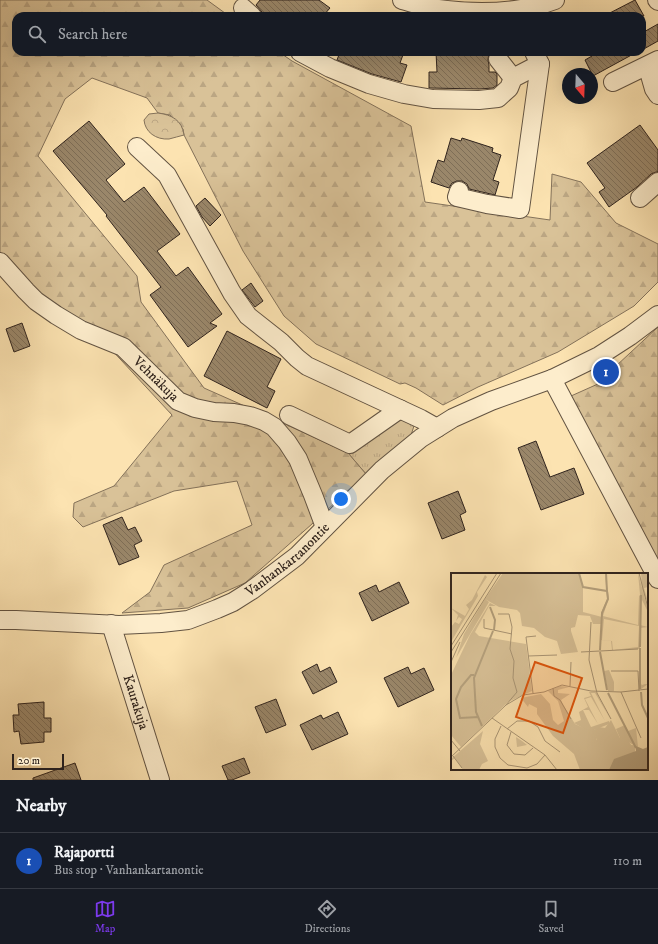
<!DOCTYPE html>
<meta charset="utf-8">
<style>
:root{--surface:#171b24;--page:#20242c;--text:#f1f3f6;--muted:#9ea1a6;--line:#363941;--accent:#7c3aed}
body{margin:0;font-family:"IM FELL DW Pica",serif;background:var(--page);color:var(--text)}
.compass{position:absolute;left:562px;top:68px;width:36px;height:36px;border-radius:50%;background:var(--surface);box-shadow:0 4px 16px #0002;rotate:161deg}
.scale{position:absolute;left:12px;bottom:10px;width:52px;box-sizing:border-box;padding-left:4px;border:2px solid #2f231d;border-top:0;font-size:11px;line-height:14px;white-space:nowrap;color:#2f231d;-webkit-text-stroke:3px #fdedcc;paint-order:stroke}
.you{position:absolute;left:341px;top:499px;width:14px;height:14px;margin:-10px;border:3px solid #fff;border-radius:50%;background:#1a73e8;box-shadow:0 0 0 6px #1a73e833}
.badge{display:grid;place-items:center;width:26px;height:26px;border-radius:50%;background:var(--accent);color:#fff;font-size:13px;font-weight:700}
.pin{position:absolute;translate:-50% -50%;border:2px solid #fff;box-shadow:0 1px 4px #0006}
.list{margin:0;padding:0;list-style:none}
h2{display:flex;justify-content:space-between;align-items:center;height:52px;margin:0;padding:0 16px;font-size:17px}
h2 small{font-size:13px;font-weight:400;color:var(--muted)}
.list li{display:grid;grid-template-columns:26px 1fr auto;gap:12px;align-items:center;box-sizing:border-box;height:56px;padding:0 16px;border-top:1px solid var(--line)}
.list b{display:block;font-size:15px;white-space:nowrap}
.list p{margin:0;font-size:13px;white-space:nowrap;color:var(--muted)}
.list em{font-size:13px;font-style:normal;color:var(--muted)}
.icon{flex:none;width:22px;height:22px;fill:none;stroke:currentColor;stroke-width:2;stroke-linecap:round;stroke-linejoin:round}
.map{position:relative;flex:none;width:658px;height:780px;overflow:hidden}
.search{position:absolute;background:var(--surface);box-shadow:0 4px 16px #0002;left:12px;right:12px;top:12px;height:44px;display:flex;align-items:center;gap:10px;box-sizing:border-box;padding:0 14px;border-radius:12px;color:var(--muted);font-size:15px}
.sheet{height:108px;background:var(--surface)}
nav{display:flex;justify-content:space-around;align-items:center;box-sizing:border-box;height:56px;border-top:1px solid var(--line);background:var(--surface);font-size:11px;color:var(--muted)}
nav a{display:grid;justify-items:center;gap:2px}
nav .on{color:var(--accent)}
.map>svg:first-child{display:block}
.grass{fill:url(#grass-tufts);stroke:#84725a}
.forest{fill:url(#forest-firs);stroke:#84725a}
.park{fill:url(#park-crowns);stroke:#84725a}
.building{fill:url(#building-back-hatch);stroke:#2f231d}
.lines{fill:none;stroke-linecap:round;stroke-linejoin:round}
.minor-casing{stroke:#625342;stroke-width:20}
.minor{stroke:#fdedcc;stroke-width:18}
.labels{text-anchor:middle;dominant-baseline:central;stroke-width:3.5;stroke-linejoin:round;paint-order:stroke}
.street-label{font-size:14px;fill:#2f231d;stroke:#fdedcc}
.inset-river{fill:none;stroke:#b6a27f;stroke-width:2}
.inset-road{fill:none;stroke:#aa9676;stroke-width:1}
.view{fill:#df560d;fill-opacity:0.15;stroke:#df560d;stroke-width:2}
.inset-edge{fill:none;stroke:#2f231d;stroke-width:2}
</style>
<div class="map">
<svg width="658" height="780" viewBox="0 0 658 780">
<defs>
<pattern id="grass-tufts" width="24" height="20" patternUnits="userSpaceOnUse"><rect width="24" height="20" fill="#d9c298"/><path d="M3 7l-1-3M5 7V3M7 7l1-3M15 17l-1-3M17 17v-4M19 17l1-3" fill="none" stroke="#bba683"/></pattern>
<pattern id="forest-firs" width="22" height="20" patternUnits="userSpaceOnUse"><rect width="22" height="20" fill="#d9c298"/><path d="M5 1l3.5 6h-7zM16 11l3.5 6h-7z" fill="#bba683"/></pattern>
<pattern id="park-crowns" width="20" height="18" patternUnits="userSpaceOnUse"><rect width="20" height="18" fill="#d9c298"/><path d="M2 6a3 3 0 1 1 6 0M12 15a3 3 0 1 1 6 0" fill="none" stroke="#bba683"/></pattern>
<pattern id="building-back-hatch" width="6" height="6" patternUnits="userSpaceOnUse"><rect width="6" height="6" fill="#9a876a"/><path d="M-1 5l2 2M0 0l6 6M5-1l2 2" fill="none" stroke="#7e6e57"/></pattern>
</defs>
<rect width="100%" height="100%" fill="#fce3b1"/>
<filter id="stains"><feTurbulence type="fractalNoise" baseFrequency=".005" numOctaves="4"/><feColorMatrix values="0 0 0 0 .2 0 0 0 0 .09 0 0 0 0 .02 0 0 0 .5 -.17"/></filter>
<radialGradient id="worn" r=".72"><stop offset=".6" stop-color="#630" stop-opacity="0"/><stop offset="1" stop-color="#630" stop-opacity=".3"/></radialGradient>
<polygon class="grass" points="396,416 410,421 414,426 411,435 366,474 348,453 380,431"/>
<g class="forest">
<polygon points="0,0 207,0 229,16 16,16 16,52 279,52 292,61 411,126 425,202 550,220 552,174 581,182 616,223 658,244 658,282 634,306 558,352 478,387 443,405 416,388 405,383 400,384 316,344 284,316 243,251 184,135 183,129 170,115 158,113 147,98 92,78 65,99 38,156 137,276 141,302 204,388 274,419 348,453 366,474 312,524 245,583 188,608 122,613 150,592 164,565 252,525 237,481 174,491 83,527 73,517 74,503 114,486 172,415 108,346 0,274"/>
<polygon points="658,327 658,564 571,396 618,375 616,366"/>
</g>
<path class="park" d="M158,113C172,115 182,120 184,135C179,136 174,138 169,139C156,140 145,132 144,120L149,114Z"/>
<g class="building">
<polygon points="260,0 319,0 330,8 323,16 262,16 262,12 256,5"/>
<polygon points="635,0 644,16 604,16"/>
<polygon points="658,24 658,41 642,50 642,33"/>
<polygon points="340,52 404,52 400,63 407,65 401,82 372,74 337,60"/>
<polygon points="436,52 489,52 488,60 489,65 489,72 495,72 497,74 497,85 493,88 479,89 429,88 429,72 437,72"/>
<polygon points="590,52 637,52 593,76 585,60 592,56"/>
<polygon points="89,121 125,164 106,180 124,202 144,187 180,234 157,251 176,276 188,267 222,314 210,323 217,326 188,347 150,295 161,287 106,216 107,215 53,151"/>
<polygon points="640,125 658,150 658,172 656,172 651,174 637,187 609,207 599,192 605,188 587,163"/>
<polygon points="451,138 461,141 462,138 493,148 492,152 501,155 493,180 499,182 495,195 469,189 467,184 462,181 457,181 452,183 449,188 431,182 438,160 444,162"/>
<polygon points="205,198 221,215 210,226 202,217 196,206"/>
<polygon points="251,283 263,301 255,307 242,290"/>
<polygon points="22,323 30,346 14,352 6,329"/>
<polygon points="227,331 281,359 267,387 275,391 267,408 204,376"/>
<polygon points="536,441 550,477 574,468 584,494 541,510 518,448"/>
<polygon points="458,491 466,512 460,515 465,530 442,539 428,503"/>
<polygon points="122,517 128,530 135,527 142,541 134,545 139,557 119,565 103,525"/>
<polygon points="399,582 409,603 372,621 359,593 376,585 379,592"/>
<polygon points="317,664 320,672 330,667 337,682 313,694 302,672"/>
<polygon points="408,667 411,674 424,668 434,690 398,707 384,678"/>
<polygon points="276,699 286,725 266,733 255,707"/>
<polygon points="44,702 44,718 51,718 51,732 44,732 44,742 21,744 19,731 14,732 13,715 19,715 18,704"/>
<polygon points="338,712 348,734 312,750 300,725 321,715 323,719"/>
<polygon points="244,758 250,773 232,780 228,780 222,766"/>
<polygon points="75,763 81,780 33,780 33,778"/>
</g>
<g class="lines">
<defs>
<g id="minor">
<path d="M402,0C414,3 426,8 438,9C476,14 518,14 555,0"/>
<polyline points="657,0 658,1"/>
<polyline points="243,8 252,16"/>
<polyline points="300,52 330,68 369,84 404,94 433,99 479,100 498,98 509,88 513,78 540,64"/>
<polyline points="498,59 513,78"/>
<polyline points="658,63 650,75 654,89 658,95"/>
<polyline points="613,82 658,60"/>
<polyline points="137,147 167,175 232,293 248,316 281,342 297,358 307,366 421,419 437,428"/>
<polyline points="459,191 457,197 487,204 520,209 540,64 534,52"/>
<polyline points="640,198 658,182"/>
<path id="s1" d="M0,262L26,291L36,301L56,315L81,330L123,347L178,401L195,408L214,412L234,413L250,416L264,421L274,427L287,442L298,459L313,495L325,527"/>
<polyline points="552,379 658,579"/>
<polyline points="289,415 350,444 400,409"/>
<path id="s2" d="M0,620H16L119,625L161,623L188,620L217,609L233,602L252,590L297,556L382,470L421,438L453,418L491,401L552,379L599,356L630,336L658,315"/>
<path id="s3" d="M111,624L160,780"/>
</g>
</defs>
<use href="#minor" class="minor-casing"/>
<use href="#minor" class="minor"/>
</g>
<g class="labels">
<g class="street-label">
<text stroke="none"><textPath href="#s1" startOffset="198">Vehnäkuja</textPath></text>
<text stroke="none"><textPath href="#s2" startOffset="306">Vanhankartanontie</textPath></text>
<text stroke="none"><textPath href="#s3" startOffset="82">Kaurakuja</textPath></text>
</g>
</g>
<g transform="translate(451 573)">
<rect width="197" height="197" fill="#fce3b1"/>
<path d="M154,0L158,24L152,43L187,52L188,23L189,22L187,0L197,37V39L189,23V52L197,54L189,55V110L191,112L194,111H197L190,116L188,107V76L161,77L160,68L150,67V40L156,26ZM153,46L188,53L187,74L162,77L161,68L151,67ZM189,0L191,10L190,0H197V14L193,15L197,29L192,20ZM34,2L36,4L26,19L27,23L0,69V54L4,49L8,51L11,46L8,44L5,48L7,42L0,35L14,43L18,36L15,32L21,27ZM158,97L163,109V118H157L153,98ZM138,119H145L160,147L144,120H140L154,148L140,124L134,126L147,151L138,137H132L140,154L158,148V151L143,157L146,168L142,170L135,157L123,150L130,147L128,139L137,134L133,125L140,123ZM174,152L177,158L185,155L187,174L169,165L165,156Z" fill="#d9c298" fill-rule="evenodd"/>
<path d="M52,0H128L132,14V39L151,44V51H142L139,43L127,42L124,54L120,55V58L127,79L110,81L106,68L94,64L83,55L71,53L69,40L66,37L48,34L34,26ZM34,26L38,29L5,85L13,61ZM39,30L45,33H38L24,59L28,63L75,71L81,118L57,129L10,174L0,162V102L19,62ZM109,113L118,114L107,117V120L119,121L110,127L113,133L124,151L137,157L142,169L146,167L141,158L148,154L154,155L160,147L169,165L174,164L180,172L185,173L158,197H129L123,181L102,163L86,141V135L78,131L77,134L70,125L90,121L99,131L102,147L107,152L113,148L107,128L97,118ZM32,158L29,171L37,188L31,191L28,197H12L4,185L0,188V186Z" fill="#d9c298"/>
<path d="M38,70L27,92L25,91L21,80L33,71ZM174,164L180,172L185,173L180,197H145L147,183L166,171H172L168,169L169,165Z" fill="#d9c298"/>
<path d="M125,155L139,189L135,197H132L124,161ZM65,164L71,168L76,172L66,174Z" fill="#d9c298"/>
<path d="M185,173L192,176L197,174V197H158L163,186L185,178Z" fill="#b6a27f"/>
<path class="inset-river" d="M128,0L132,14L156,18L155,0M39,34L44,47L43,57M189,74L190,22M189,75V116M149,77L151,40L157,26L156,18M149,79L156,117M23,102H20L10,114L5,126L9,145L28,144M190,119L191,132L197,145M157,120L185,175M31,153L25,139L23,105L42,58"/>
<path class="inset-road" d="M188,0L197,35M47,41H58L61,54L59,76L63,88L62,105L66,119L55,132M33,46V55L61,61M140,49L138,87L146,120L160,146M0,73L46,0M0,79L50,0M130,79L187,76M77,83L106,82M0,89L9,69M160,98H187L188,118M119,113L120,89M102,115L103,123L109,127L120,146M170,119L190,165M82,120L75,64L85,63M41,145L94,182L106,197M50,153L44,166V174L49,185L57,192L76,195L86,191L94,182M56,156L66,148H78L87,154L94,168L109,179M60,159L56,172L63,181L74,182L82,175M0,167L9,178M2,183L11,195M0,184L55,132L72,122L93,119L111,112L140,118L170,119L197,116"/>
<path class="view" d="M84,89L131,105L112,160L65,144Z"/>
<rect width="197" height="197" class="inset-edge"/>
</g>
<rect width="100%" height="100%" filter="url(#stains)"/>
<rect width="100%" height="100%" fill="url(#worn)"/>
</svg>
<svg class="compass" viewBox="-18 -18 36 36"><path d="M0-13l5 13h-10z" fill="#e53935"/><path d="M0 13l5-13h-10z" fill="#9ea1a6"/></svg>
<div class="scale">20 m</div>
<div class="you"></div>
<div class="pin badge" style="left:606px;top:372px;background:#1a4fb4">1</div>
<div class="search"><svg class="icon" aria-label="search" viewBox="0 0 24 24"><circle cx="10" cy="10" r="6"/><path d="M15 15l6 6"/></svg>Search here</div>
</div>
<section class="sheet">
<h2>Nearby<small></small></h2>
<ul class="list">
<li><span class="badge" style="background:#1a4fb4">1</span><div><b>Rajaportti</b><p>Bus stop · Vanhankartanontie</p></div><em>110 m</em></li>
</ul>
</section>
<nav>
<a class="on"><svg class="icon" aria-label="map" viewBox="0 0 24 24"><path d="M3 6l6-2 6 2 6-2v14l-6 2-6-2-6 2zM9 4v14M15 6v14"/></svg>Map</a>
<a><svg class="icon" aria-label="directions" viewBox="0 0 24 24"><path d="M12 3l9 9-9 9-9-9zM9 14v-3h6M13 9l2 2-2 2"/></svg>Directions</a>
<a><svg class="icon" aria-label="saved" viewBox="0 0 24 24"><path d="M7 4h10v16l-5-4-5 4z"/></svg>Saved</a>
</nav>
